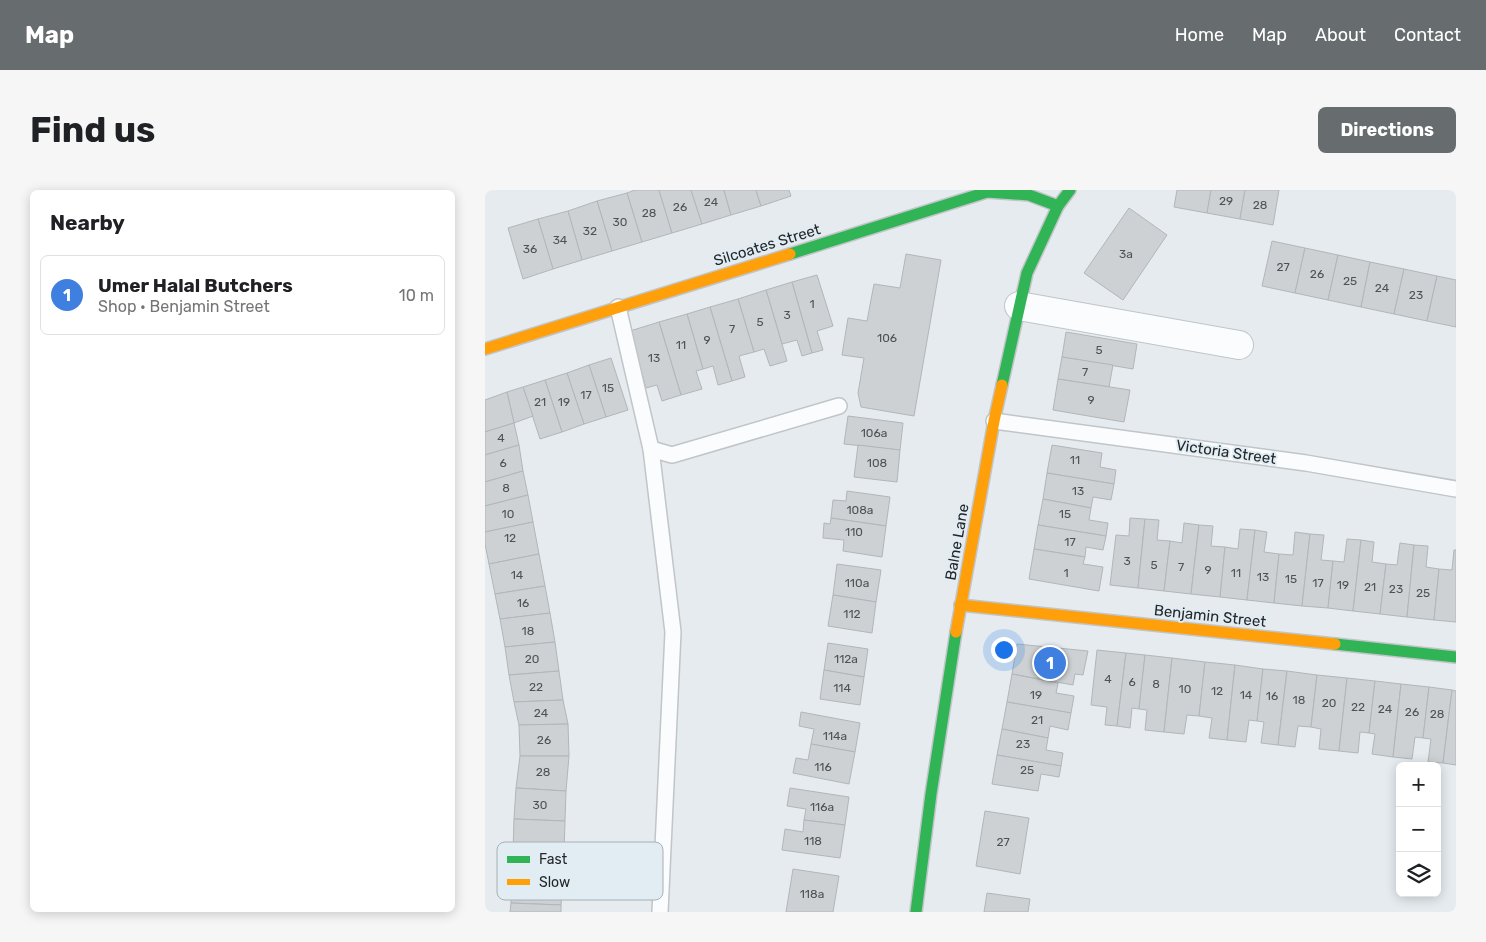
<!DOCTYPE html>
<meta charset="utf-8">
<style>
:root{--surface:#fff;--page:#f6f6f6;--text:#202124;--muted:#757577;--line:#e0e0e0;--accent:#676c6e}
body{margin:0;font-family:Rubik,sans-serif;background:var(--page);color:var(--text)}
.controls{position:absolute;right:15px;bottom:15px;display:grid;overflow:hidden;border-radius:8px;box-shadow:0 2px 12px #0003}
.controls button{width:45px;height:45px;display:grid;place-items:center;padding:0;border:0;border-bottom:1px solid var(--line);background:var(--surface);color:var(--text);font:25px sans-serif}
.you{position:absolute;left:518px;top:459px;width:18px;height:18px;margin:-12px;border:4px solid #fff;border-radius:50%;background:#1a73e8;box-shadow:0 0 0 8px #1a73e833}
.badge{display:grid;place-items:center;width:32px;height:32px;border-radius:50%;background:var(--accent);color:#fff;font-size:16px;font-weight:700}
.pin{position:absolute;translate:-50% -50%;border:2px solid #fff;box-shadow:0 1px 5px #0006}
.list{margin:0;padding:0;list-style:none}
h2{display:flex;justify-content:space-between;align-items:center;height:65px;margin:0;padding:0 20px;font-size:21px}
h2 small{font-size:16px;font-weight:400;color:var(--muted)}
.list li{display:grid;grid-template-columns:32px 1fr auto;gap:15px;align-items:center;box-sizing:border-box;height:80px;margin:0 10px 10px;padding:0 10px;border:1px solid var(--line);border-radius:8px}
.list b{display:block;font-size:19px;white-space:nowrap}
.list p{margin:0;font-size:16px;white-space:nowrap;color:var(--muted)}
.list em{font-size:16px;font-style:normal;color:var(--muted)}
.icon{flex:none;width:28px;height:28px;fill:none;stroke:currentColor;stroke-width:2;stroke-linecap:round;stroke-linejoin:round}
.map{position:relative;flex:none;width:971px;height:722px;overflow:hidden;border-radius:8px}
header{display:flex;align-items:center;gap:30px;box-sizing:border-box;height:70px;padding:0 25px;background:var(--accent);color:#fff}
header strong{font-size:24px}
nav{display:flex;gap:28px;margin-inline-start:auto;font-size:18px}
.intro{display:flex;align-items:center;justify-content:space-between;box-sizing:border-box;height:120px;padding:0 30px}
h1{margin:0;font-size:35px}
.button{padding:12px 22px;border-radius:8px;background:var(--accent);color:#fff;font-size:18px;font-weight:700}
main{display:flex;gap:30px;padding:0 30px}
aside{flex:1;background:var(--surface);border-radius:8px;box-shadow:0 2px 12px #0003}
.map>svg:first-child{display:block}
.building{fill:#cdd1d4;stroke:#b1b6b9}
.lines{fill:none;stroke-linecap:round;stroke-linejoin:round}
.lane-casing{stroke:#c1c5c8;stroke-width:18}
.street-casing{stroke:#c1c5c8;stroke-width:30}
.fast-casing{stroke:#c1c5c8;stroke-width:14}
.slow-casing{stroke:#c1c5c8;stroke-width:14}
.lane{stroke:#fbfcfd;stroke-width:15}
.street{stroke:#fbfcfd;stroke-width:28}
.fast{stroke:#30b455;stroke-width:11}
.slow{stroke:#ff9f0a;stroke-width:11}
.labels{text-anchor:middle;dominant-baseline:central;stroke-width:4;stroke-linejoin:round;paint-order:stroke}
.number-label{font-size:12px;fill:#4e5254}
.street-label{font-size:15px;fill:#232729;stroke:#e1ecf3}
.key{fill:#e1ecf3;stroke:#a8b1b6;stroke-width:1}
.key-label{font-size:14px;fill:#232729}
</style>
<header>
<strong>Map</strong>
<nav><a>Home</a><a>Map</a><a>About</a><a>Contact</a></nav>
</header>
<div class="intro"><h1>Find us</h1><a class="button">Directions</a></div>
<main>
<aside>
<h2>Nearby<small></small></h2>
<ul class="list">
<li><span class="badge" style="background:#3f7fe0">1</span><div><b>Umer Halal Butchers</b><p>Shop · Benjamin Street</p></div><em>10 m</em></li>
</ul>
</aside>
<div class="map">
<svg width="971" height="722" viewBox="0 0 971 722">
<rect width="100%" height="100%" fill="#e5ebef"/>
<g class="building">
<polygon points="150,0 174,0 187,43 157,52 142,3"/>
<polygon points="174,0 206,0 217,34 187,43"/>
<polygon points="206,0 239,0 246,25 217,34"/>
<polygon points="239,0 271,0 276,16 246,25"/>
<polygon points="271,0 304,0 306,6 276,16"/>
<polygon points="692,0 726,0 722,23 689,17"/>
<polygon points="726,0 760,0 755,29 722,23"/>
<polygon points="760,0 794,0 788,35 755,29"/>
<polygon points="142,3 157,52 127,61 112,11"/>
<polygon points="112,11 127,61 97,70 83,21"/>
<polygon points="644,18 682,45 638,110 599,83"/>
<polygon points="83,21 97,70 68,79 53,29"/>
<polygon points="53,29 68,79 38,89 23,38"/>
<polygon points="787,51 820,58 810,103 777,96"/>
<polygon points="820,58 853,65 843,110 810,103"/>
<polygon points="421,64 456,70 429,226 376,217 373,203 379,168 357,165 363,128 382,131 389,94 415,98"/>
<polygon points="853,65 885,72 876,117 843,110"/>
<polygon points="885,72 919,79 909,124 876,117"/>
<polygon points="919,79 952,86 942,131 909,124"/>
<polygon points="332,85 348,136 332,141 338,160 327,163 307,92"/>
<polygon points="952,86 971,90 971,137 942,131"/>
<polygon points="307,92 327,163 317,166 312,150 297,154 281,100"/>
<polygon points="281,100 302,171 285,176 279,159 269,162 253,109"/>
<polygon points="253,109 269,162 254,166 260,187 247,191 225,117"/>
<polygon points="225,117 247,191 233,195 228,176 218,179 202,124"/>
<polygon points="202,124 218,179 211,181 217,199 196,205 174,132"/>
<polygon points="174,132 196,205 177,211 172,195 161,198 145,141"/>
<polygon points="581,142 652,154 648,179 577,167"/>
<polygon points="577,167 628,175 624,197 573,189"/>
<polygon points="126,168 143,220 121,227 104,175"/>
<polygon points="104,175 121,227 99,234 82,183"/>
<polygon points="82,183 99,234 77,242 60,190"/>
<polygon points="573,189 645,200 639,232 568,220"/>
<polygon points="60,190 77,242 55,249 38,197"/>
<polygon points="38,197 48,226 29,233 22,202"/>
<polygon points="22,202 29,233 0,242 0,210"/>
<polygon points="363,226 418,233 415,260 359,254"/>
<polygon points="29,233 34,255 0,265 0,242"/>
<polygon points="34,255 38,281 0,292 0,265"/>
<polygon points="373,255 415,260 412,292 369,287"/>
<polygon points="567,255 617,263 615,277 631,280 629,294 562,283"/>
<polygon points="38,281 43,305 0,316 0,292"/>
<polygon points="562,283 629,294 626,310 608,307 606,318 558,309"/>
<polygon points="362,301 405,307 401,336 346,328 348,310 361,311"/>
<polygon points="43,305 48,332 0,342 0,316"/>
<polygon points="558,309 606,318 604,330 623,333 621,346 553,335"/>
<polygon points="346,328 401,336 397,367 358,361 359,350 338,348 339,333 345,334"/>
<polygon points="645,328 660,329 653,398 625,395 631,345 644,346"/>
<polygon points="660,329 674,330 672,350 685,351 679,401 653,398"/>
<polygon points="48,332 54,364 4,374 0,354 0,342"/>
<polygon points="699,333 714,335 706,404 679,401 685,351 697,353"/>
<polygon points="553,335 621,346 618,360 601,357 600,367 549,359"/>
<polygon points="714,335 728,336 726,356 740,357 735,407 706,404"/>
<polygon points="755,339 770,340 762,410 735,407 740,357 753,359"/>
<polygon points="770,340 782,342 779,362 794,364 789,413 762,410"/>
<polygon points="810,342 825,344 817,416 789,413 794,364 808,365"/>
<polygon points="825,344 839,345 836,370 848,371 843,418 817,416"/>
<polygon points="862,349 876,350 868,421 843,418 848,371 859,372"/>
<polygon points="876,350 889,352 887,372 901,374 895,424 868,421"/>
<polygon points="915,353 929,355 922,427 895,424 901,374 912,375"/>
<polygon points="929,355 943,356 941,377 954,379 949,430 922,427"/>
<polygon points="549,359 600,367 598,374 618,377 614,401 544,389"/>
<polygon points="969,360 971,360 971,432 949,430 954,379 967,380"/>
<polygon points="54,364 60,396 10,404 4,374"/>
<polygon points="352,374 396,380 391,412 348,405"/>
<polygon points="60,396 65,423 15,429 10,404"/>
<polygon points="348,405 391,412 387,443 343,436"/>
<polygon points="65,423 70,452 20,457 15,429"/>
<polygon points="70,452 74,481 24,485 20,457"/>
<polygon points="343,453 383,459 379,487 339,480"/>
<polygon points="532,454 603,461 598,485 590,484 588,495 527,484"/>
<polygon points="612,460 641,463 632,536 620,535 622,517 606,515"/>
<polygon points="641,463 660,465 654,519 647,518 645,538 632,536"/>
<polygon points="660,465 687,468 679,542 660,540 662,520 654,519"/>
<polygon points="687,468 720,472 714,526 702,525 699,544 679,542"/>
<polygon points="720,472 750,475 742,550 724,548 727,528 714,526"/>
<polygon points="750,475 778,479 772,531 764,530 761,552 742,550"/>
<polygon points="778,479 802,481 793,555 776,553 779,532 772,531"/>
<polygon points="339,480 379,487 375,515 335,509"/>
<polygon points="74,481 78,510 29,512 24,485"/>
<polygon points="802,481 832,485 826,537 813,536 810,557 793,555"/>
<polygon points="527,484 573,493 571,503 589,506 586,523 522,512"/>
<polygon points="832,485 862,488 854,561 834,559 836,539 826,537"/>
<polygon points="862,488 890,491 884,543 875,542 873,563 854,561"/>
<polygon points="890,491 916,494 908,567 887,564 890,544 884,543"/>
<polygon points="916,494 944,497 938,548 930,547 927,569 908,567"/>
<polygon points="944,497 967,500 958,573 943,572 946,549 938,548"/>
<polygon points="967,500 971,501 971,575 958,573"/>
<polygon points="78,510 83,534 34,535 29,512"/>
<polygon points="522,512 586,523 583,540 565,536 563,548 517,539"/>
<polygon points="316,522 375,533 370,562 326,554 329,539 314,536"/>
<polygon points="83,534 84,566 35,566 34,535"/>
<polygon points="517,539 563,548 561,560 578,563 576,576 512,565"/>
<polygon points="326,554 370,562 364,594 308,583 311,568 323,570"/>
<polygon points="512,565 576,576 574,587 556,584 553,601 507,594"/>
<polygon points="35,566 84,566 81,601 31,598"/>
<polygon points="31,598 81,601 80,631 29,629"/>
<polygon points="305,598 364,607 360,635 319,630 321,619 302,616"/>
<polygon points="500,621 544,628 535,684 491,676"/>
<polygon points="29,629 80,631 79,664 28,662"/>
<polygon points="319,630 360,635 355,668 297,660 300,639 318,642"/>
<polygon points="308,679 354,686 348,722 301,722"/>
<polygon points="27,685 78,687 76,715 26,713"/>
<polygon points="502,703 545,709 543,722 499,722"/>
<polygon points="26,713 76,715 76,722 25,722"/>
</g>
<g class="lines">
<defs>
<g id="lane">
<polyline points="133,117 166,259 188,442 175,722"/>
<polyline points="509,231 821,273 971,299"/>
<polyline points="166,259 187,265 354,216"/>
</g>
<polyline id="street" points="534,116 754,155"/>
<g id="fast">
<polyline points="305,64 502,2 544,5 573,16"/>
<polyline points="517,195 542,83 573,16 585,0"/>
<polyline points="850,454 971,467"/>
<polyline points="431,722 446,604 471,442"/>
</g>
<g id="slow">
<polyline points="0,159 305,64"/>
<polyline points="475,415 850,454"/>
<polyline points="471,442 509,231 517,195"/>
</g>
</defs>
<use href="#lane" class="lane-casing"/>
<use href="#street" class="street-casing"/>
<use href="#fast" class="fast-casing"/>
<use href="#slow" class="slow-casing"/>
<use href="#lane" class="lane"/>
<use href="#street" class="street"/>
<use href="#fast" class="fast"/>
<use href="#slow" class="slow"/>
</g>
<g class="labels">
<g class="number-label">
<text x="741" y="11">29</text>
<text x="226" y="12">24</text>
<text x="775" y="15">28</text>
<text x="195" y="17">26</text>
<text x="164" y="23">28</text>
<text x="135" y="32">30</text>
<text x="105" y="41">32</text>
<text x="75" y="50">34</text>
<text x="45" y="59">36</text>
<text x="641" y="64">3a</text>
<text x="798" y="77">27</text>
<text x="832" y="84">26</text>
<text x="865" y="91">25</text>
<text x="897" y="98">24</text>
<text x="931" y="105">23</text>
<text x="327" y="114">1</text>
<text x="302" y="125">3</text>
<text x="275" y="132">5</text>
<text x="247" y="139">7</text>
<text x="402" y="148">106</text>
<text x="222" y="150">9</text>
<text x="196" y="155">11</text>
<text x="614" y="160">5</text>
<text x="169" y="168">13</text>
<text x="600" y="182">7</text>
<text x="123" y="198">15</text>
<text x="101" y="205">17</text>
<text x="606" y="210">9</text>
<text x="55" y="212">21</text>
<text x="79" y="212">19</text>
<text x="389" y="243">106a</text>
<text x="16" y="248">4</text>
<text x="590" y="270">11</text>
<text x="18" y="273">6</text>
<text x="392" y="273">108</text>
<text x="21" y="298">8</text>
<text x="593" y="301">13</text>
<text x="375" y="320">108a</text>
<text x="23" y="324">10</text>
<text x="580" y="324">15</text>
<text x="369" y="342">110</text>
<text x="25" y="348">12</text>
<text x="585" y="352">17</text>
<text x="642" y="371">3</text>
<text x="669" y="375">5</text>
<text x="696" y="377">7</text>
<text x="723" y="380">9</text>
<text x="581" y="383">1</text>
<text x="751" y="383">11</text>
<text x="32" y="385">14</text>
<text x="778" y="387">13</text>
<text x="806" y="389">15</text>
<text x="372" y="393">110a</text>
<text x="833" y="393">17</text>
<text x="858" y="395">19</text>
<text x="885" y="397">21</text>
<text x="911" y="399">23</text>
<text x="938" y="403">25</text>
<text x="38" y="413">16</text>
<text x="367" y="424">112</text>
<text x="43" y="441">18</text>
<text x="47" y="469">20</text>
<text x="361" y="469">112a</text>
<text x="623" y="489">4</text>
<text x="647" y="492">6</text>
<text x="671" y="494">8</text>
<text x="51" y="497">22</text>
<text x="357" y="498">114</text>
<text x="700" y="499">10</text>
<text x="732" y="501">12</text>
<text x="551" y="505">19</text>
<text x="761" y="505">14</text>
<text x="787" y="506">16</text>
<text x="814" y="510">18</text>
<text x="844" y="513">20</text>
<text x="873" y="517">22</text>
<text x="900" y="519">24</text>
<text x="927" y="522">26</text>
<text x="56" y="523">24</text>
<text x="952" y="524">28</text>
<text x="552" y="530">21</text>
<text x="350" y="546">114a</text>
<text x="59" y="550">26</text>
<text x="538" y="554">23</text>
<text x="338" y="577">116</text>
<text x="542" y="580">25</text>
<text x="58" y="582">28</text>
<text x="55" y="615">30</text>
<text x="337" y="617">116a</text>
<text x="328" y="651">118</text>
<text x="518" y="652">27</text>
<text x="327" y="704">118a</text>
</g>
<g class="street-label">
<text transform="translate(282 55) rotate(-17)">Silcoates Street</text>
<text transform="translate(741 262) rotate(8)">Victoria Street</text>
<text transform="translate(472 352) rotate(-80)">Balne Lane</text>
<text transform="translate(725 426) rotate(6)">Benjamin Street</text>
</g>
</g>
<rect x="12" y="652" width="166" height="58" rx="8" class="key"/>
<rect x="22" y="666" width="23" height="7" fill="#30b455"/>
<rect x="22" y="689" width="23" height="6" fill="#ff9f0a"/>
<g class="key-label">
<text x="54" y="674">Fast</text>
<text x="54" y="697">Slow</text>
</g>
</svg>
<div class="controls">
<button>+</button>
<button>−</button>
<button><svg class="icon" aria-label="layers" viewBox="0 0 24 24"><path d="M12 4l9 5-9 5-9-5zM3 14l9 5 9-5"/></svg></button>
</div>
<div class="you"></div>
<div class="pin badge" style="left:565px;top:473px;background:#3f7fe0">1</div>
</div>
</main>
